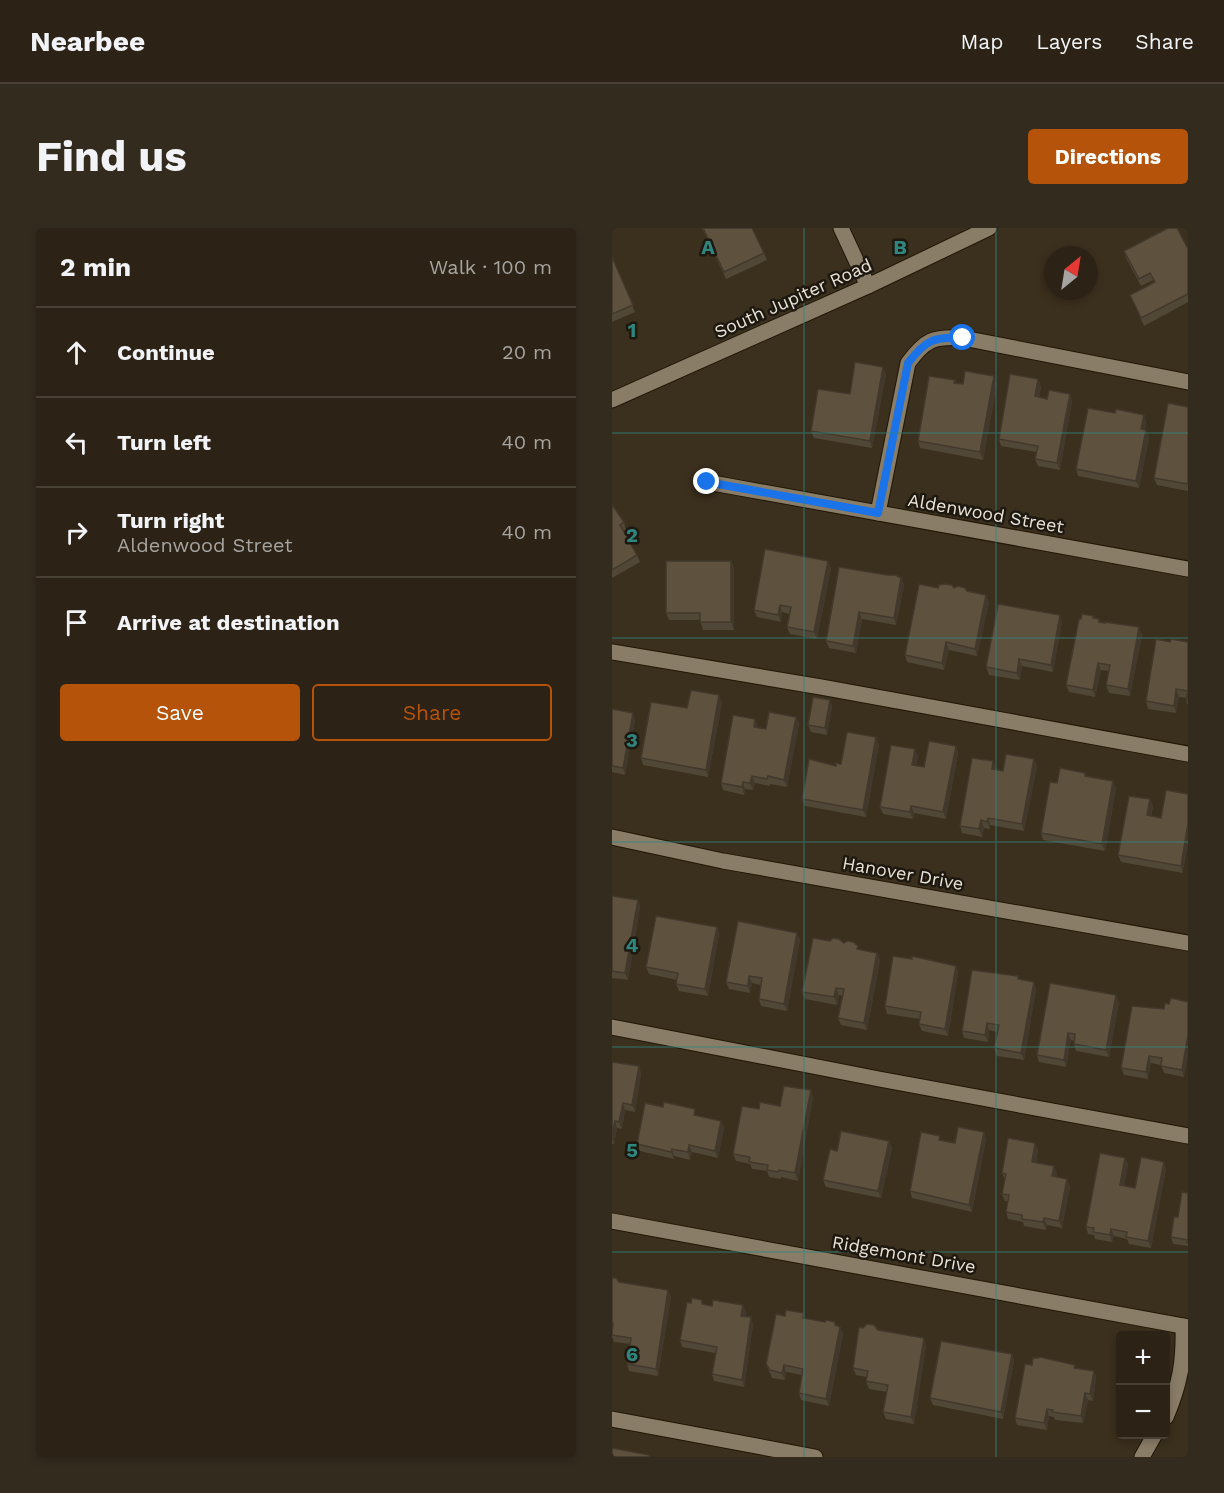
<!DOCTYPE html>
<meta charset="utf-8">
<style>
:root{--surface:#2c2316;--page:#342b1f;--text:#f1f3f6;--muted:#a6a4a1;--line:#484035;--accent:#b45309}
body{margin:0;font-family:"Work Sans",sans-serif;background:var(--page);color:var(--text)}
.controls{position:absolute;right:18px;bottom:18px;display:grid;overflow:hidden;border-radius:6px;box-shadow:0 3px 9px #0003}
.controls button{width:54px;height:54px;display:grid;place-items:center;padding:0;border:0;border-bottom:2px solid var(--line);background:var(--surface);color:var(--text);font:30px sans-serif}
.compass{position:absolute;left:432px;top:18px;width:54px;height:54px;border-radius:50%;background:var(--surface);box-shadow:0 3px 9px #0003;rotate:30deg}
.stop{position:absolute;width:18px;height:18px;margin:-14px;border:4px solid #1a73e8;border-radius:50%;background:#fff}
.stop.end{background:#1a73e8;border-color:#fff;box-shadow:0 2px 6px #0008}
.list{margin:0;padding:0;list-style:none}
h2{display:flex;justify-content:space-between;align-items:center;height:78px;margin:0;padding:0 24px;font-size:26px}
h2 small{font-size:20px;font-weight:400;color:var(--muted)}
.list li{display:grid;grid-template-columns:39px 1fr auto;gap:18px;align-items:center;box-sizing:border-box;height:90px;padding:0 24px;border-top:2px solid var(--line)}
.list b{display:block;font-size:22px;white-space:nowrap}
.list p{margin:0;font-size:20px;white-space:nowrap;color:var(--muted)}
.list em{font-size:20px;font-style:normal;color:var(--muted)}
.actions{display:flex;gap:12px;padding:18px 24px}
.actions a{flex:1;padding:14px 0;border:2px solid var(--accent);border-radius:6px;text-align:center;font-size:21px;color:var(--accent)}
.actions .main{background:var(--accent);color:#fff}
.icon{flex:none;width:33px;height:33px;fill:none;stroke:currentColor;stroke-width:2;stroke-linecap:round;stroke-linejoin:round}
.map{position:relative;flex:none;width:576px;height:1229px;overflow:hidden;border-radius:6px}
header{display:flex;align-items:center;gap:36px;box-sizing:border-box;height:84px;padding:0 30px;background:var(--surface);border-bottom:2px solid var(--line)}
header strong{font-size:28px}
nav{display:flex;gap:33px;margin-inline-start:auto;font-size:21px}
.intro{display:flex;align-items:center;justify-content:space-between;box-sizing:border-box;height:144px;padding:0 36px}
h1{margin:0;font-size:42px}
.button{padding:15px 27px;border-radius:6px;background:var(--accent);color:#fff;font-size:21px;font-weight:700}
main{display:flex;gap:36px;padding:0 36px}
aside{flex:1;background:var(--surface);border-radius:6px;box-shadow:0 3px 9px #0003}
.map>svg:first-child{display:block}
.lines{fill:none;stroke-linecap:round;stroke-linejoin:round}
.service-casing{stroke:#211706;stroke-width:17}
.minor-casing{stroke:#211706;stroke-width:17}
.tertiary-casing{stroke:#211706;stroke-width:17}
.service{stroke:#8a7d68;stroke-width:15}
.minor{stroke:#8a7d68;stroke-width:15}
.tertiary{stroke:#8a7d68;stroke-width:15}
.wall{fill:#514736}
.shaded-wall{fill:#42392c}
.building{fill:#5e523f;stroke:#42392c;stroke-width:1.5}
.route{stroke:#1a73e8;stroke-width:8}
.grid{fill:none;stroke:#30867e;stroke-width:1.5;stroke-opacity:0.55}
.labels{text-anchor:middle;dominant-baseline:central;stroke-width:5;stroke-linejoin:round;paint-order:stroke}
.street-label{font-size:18px;fill:#e9e2d7;stroke:#1d1810}
.grid-label{font-size:20px;text-anchor:middle;font-weight:bold;fill:#30867e;stroke:#1d1810;stroke-width:5;stroke-linejoin:round;paint-order:stroke}
</style>
<header>
<strong>Nearbee</strong>
<nav><a>Map</a><a>Layers</a><a>Share</a></nav>
</header>
<div class="intro"><h1>Find us</h1><a class="button">Directions</a></div>
<main>
<aside>
<h2>2 min<small>Walk · 100 m</small></h2>
<ul class="list">
<li><svg class="icon" aria-label="ahead" viewBox="0 0 24 24"><path d="M12 20V5M6 11l6-6 6 6"/></svg><div><b>Continue</b></div><em>20 m</em></li>
<li><svg class="icon" aria-label="left" viewBox="0 0 24 24"><path d="M17 20v-9H6M10 6l-5 5 5 5"/></svg><div><b>Turn left</b></div><em>40 m</em></li>
<li><svg class="icon" aria-label="right" viewBox="0 0 24 24"><path d="M7 20v-9h11M14 6l5 5-5 5"/></svg><div><b>Turn right</b><p>Aldenwood Street</p></div><em>40 m</em></li>
<li><svg class="icon" aria-label="arrive" viewBox="0 0 24 24"><path d="M6 21V4h12l-3 4 3 4H6"/></svg><div><b>Arrive at destination</b></div></li>
</ul>
<div class="actions"><a class="main">Save</a><a>Share</a></div>
</aside>
<div class="map">
<svg width="576" height="1229" viewBox="0 0 576 1229">
<rect width="100%" height="100%" fill="#3b2f1d"/>
<g class="lines">
<defs>
<g id="service">
<path d="M266,285L296,135C313,112 321,108 351,110L576,154"/>
<polyline points="0,424 209,459 576,526"/>
<polyline points="0,799 267,851 576,908"/>
<polyline points="0,1191 203,1229"/>
</g>
<g id="minor">
<polyline points="229,0 256,58"/>
<polyline points="95,254 576,341"/>
<polyline points="0,609 111,633 576,715"/>
<path d="M554,1189C568,1156 572,1134 571,1098"/>
<polyline points="530,1229 543,1206"/>
</g>
<g id="tertiary">
<polyline points="0,172 256,58 377,0"/>
<polyline points="0,993 576,1099"/>
</g>
</defs>
<use href="#service" class="service-casing"/>
<use href="#minor" class="minor-casing"/>
<use href="#tertiary" class="tertiary-casing"/>
<use href="#service" class="service"/>
<use href="#minor" class="minor"/>
<use href="#tertiary" class="tertiary"/>
</g>
<g class="wall">
<polygon points="90,0 152,25 155,32 114,51"/>
<polygon points="576,21 576,74 532,98 518,67 542,54 541,52 529,58 514,30 512,23"/>
<polygon points="0,29 23,84 0,94"/>
<polygon points="274,146 260,220 202,210 199,203 238,166"/>
<polygon points="426,151 429,159 427,169 435,171 458,166 460,173 448,242 426,238 423,231 424,224 389,218 387,211"/>
<polygon points="343,152 344,155 351,156 385,155 371,232 308,220 306,213"/>
<polygon points="576,179 576,263 545,257 542,250"/>
<polygon points="503,185 532,187 534,194 533,202 534,202 537,210 527,260 466,248 464,241"/>
<polygon points="0,277 12,294 14,302 11,303 25,327 28,334 0,350"/>
<polygon points="119,333 122,340 122,402 91,402 88,392 57,392 54,385"/>
<polygon points="216,333 219,340 205,411 178,406 175,399 178,386 170,384 169,394 145,389 142,382"/>
<polygon points="227,339 289,350 292,357 284,397 250,391 244,425 217,420 214,413"/>
<polygon points="326,360 342,360 355,363 377,374 365,428 337,422 332,442 295,434 293,427"/>
<polygon points="482,390 488,395 530,407 518,468 497,465 494,457 497,443 489,442 483,469 457,464 454,457"/>
<polygon points="450,394 441,444 410,438 408,452 377,447 374,439"/>
<polygon points="558,414 576,414 576,477 574,473 575,470 567,469 564,485 536,481 534,473"/>
<polygon points="218,472 220,479 215,507 199,504 196,497"/>
<polygon points="110,474 96,549 31,537 29,530"/>
<polygon points="0,481 23,492 13,547 0,544"/>
<polygon points="184,489 187,496 175,559 158,556 158,558 143,555 141,562 133,561 132,567 111,562 109,555 143,491 145,499 154,501"/>
<polygon points="267,516 254,589 193,578 190,571 224,538"/>
<polygon points="344,518 346,525 334,591 302,585 301,591 271,586 268,579 306,528 304,537 312,539"/>
<polygon points="422,531 425,538 412,603 378,597 378,601 372,600 370,609 350,605 348,598 381,533 384,541 391,543"/>
<polygon points="473,545 474,548 504,560 493,623 431,612 429,605 445,555"/>
<polygon points="554,562 571,645 509,634 506,627 538,571 541,579 539,588 549,590"/>
<polygon points="0,668 26,672 28,679 16,752 0,750"/>
<polygon points="105,699 107,706 96,768 67,763 64,756 65,752 37,746 34,739"/>
<polygon points="188,712 175,783 149,778 147,771 149,757 140,755 138,765 117,761 114,754"/>
<polygon points="232,715 247,721 265,725 268,732 255,802 229,797 226,790 231,768 227,767 225,777 193,771 190,764"/>
<polygon points="300,731 344,738 346,745 336,808 310,803 307,796 308,791 275,786 273,778"/>
<polygon points="406,748 407,751 424,761 412,832 385,828 382,820 385,804 377,802 376,814 352,810 350,803"/>
<polygon points="438,755 507,774 497,829 464,823 462,816 462,813 459,812 454,839 427,834 425,827"/>
<polygon points="557,776 572,849 552,845 549,837 539,835 536,851 512,847 509,840 552,781"/>
<polygon points="0,834 27,838 29,846 23,884 13,882 10,901 5,900 2,916 0,916"/>
<polygon points="201,869 186,953 169,949 169,951 157,949 155,943 140,941 138,936 124,933 121,926 147,881 168,878"/>
<polygon points="86,888 109,893 112,900 106,930 80,924 78,932 62,928 62,931 28,923 25,916"/>
<polygon points="372,904 374,911 360,984 300,970 298,963 343,915"/>
<polygon points="277,913 280,920 269,970 214,959 211,952 225,923"/>
<polygon points="423,915 426,922 424,935 445,945 444,949 458,958 450,1000 435,997 434,1002 412,998 411,994 396,991 394,984 396,973 393,973 390,966 393,952 390,945"/>
<polygon points="513,930 516,937 512,958 523,960 554,941 539,1020 517,1016 515,1011 502,1008 500,1014 483,1011 482,1007 476,1006 474,999"/>
<polygon points="576,965 576,1018 561,1016 559,1009 566,989"/>
<polygon points="0,1050 7,1054 56,1062 59,1069 46,1148 17,1143 15,1136 18,1116 2,1114 0,1109"/>
<polygon points="79,1075 100,1078 131,1077 134,1085 133,1088 139,1089 141,1097 132,1159 102,1153 100,1146 103,1125 70,1119 68,1112"/>
<polygon points="194,1091 213,1094 223,1094 225,1098 228,1099 231,1106 217,1178 189,1172 187,1165 190,1147 174,1144 173,1152 160,1150 154,1136"/>
<polygon points="266,1102 314,1117 302,1196 274,1191 271,1184 275,1164 257,1161 254,1153 255,1149 244,1147 241,1140"/>
<polygon points="400,1126 402,1133 391,1191 321,1177 318,1170"/>
<polygon points="420,1137 464,1140 482,1143 484,1150 481,1173 476,1172 471,1195 443,1192 442,1189 437,1188 435,1202 405,1197 403,1190"/>
</g>
<g class="shaded-wall">
<polygon points="271,139 274,146 260,220 258,213"/>
<polygon points="382,148 385,155 371,232 368,224"/>
<polygon points="426,151 429,159 425,176 423,168"/>
<polygon points="458,166 460,173 448,242 445,235"/>
<polygon points="532,187 534,194 532,208 529,201"/>
<polygon points="534,202 537,210 527,260 524,253"/>
<polygon points="119,333 122,340 122,402 119,394"/>
<polygon points="216,333 219,340 205,411 202,404"/>
<polygon points="289,350 292,357 284,397 282,390"/>
<polygon points="374,367 377,374 365,428 363,421"/>
<polygon points="168,377 170,384 169,394 166,387"/>
<polygon points="247,384 250,391 244,425 241,418"/>
<polygon points="448,387 450,394 441,444 439,437"/>
<polygon points="527,399 530,407 518,468 516,461"/>
<polygon points="334,414 337,422 332,442 330,435"/>
<polygon points="407,431 410,438 408,452 405,445"/>
<polygon points="486,435 489,442 483,469 481,462"/>
<polygon points="564,461 567,469 564,485 562,478"/>
<polygon points="107,467 110,474 96,549 94,542"/>
<polygon points="218,472 220,479 215,507 213,500"/>
<polygon points="21,485 23,492 13,547 11,540"/>
<polygon points="184,489 187,496 175,559 172,552"/>
<polygon points="143,491 146,498 144,506 142,499"/>
<polygon points="264,509 267,516 254,589 251,582"/>
<polygon points="344,518 346,525 334,591 331,584"/>
<polygon points="303,521 306,528 303,544 300,537"/>
<polygon points="422,531 425,538 412,603 410,596"/>
<polygon points="381,533 384,541 382,548 380,541"/>
<polygon points="140,548 143,555 141,562 138,555"/>
<polygon points="501,553 504,560 493,623 490,616"/>
<polygon points="131,554 133,561 132,567 130,559"/>
<polygon points="538,571 541,579 538,595 535,587"/>
<polygon points="299,578 302,585 301,591 298,584"/>
<polygon points="376,590 378,597 378,601 375,594"/>
<polygon points="369,592 372,600 370,609 367,601"/>
<polygon points="576,595 576,617 571,645 569,638"/>
<polygon points="26,672 28,679 16,752 13,745"/>
<polygon points="105,699 107,706 96,768 93,761"/>
<polygon points="185,705 188,712 175,783 172,776"/>
<polygon points="265,725 268,732 255,802 252,795"/>
<polygon points="344,738 346,745 336,808 333,801"/>
<polygon points="137,748 140,755 138,765 136,758"/>
<polygon points="422,754 424,761 412,832 409,825"/>
<polygon points="224,760 227,767 225,777 222,769"/>
<polygon points="504,767 507,774 497,829 494,822"/>
<polygon points="375,795 377,802 376,814 373,807"/>
<polygon points="456,805 459,812 454,839 452,832"/>
<polygon points="576,807 576,829 572,849 570,842"/>
<polygon points="537,828 539,835 536,851 534,844"/>
<polygon points="27,838 29,846 23,884 20,877"/>
<polygon points="199,862 201,869 186,953 183,945"/>
<polygon points="11,875 13,882 10,901 7,894"/>
<polygon points="3,893 5,900 2,916 0,911 0,906"/>
<polygon points="109,893 112,900 106,930 103,923"/>
<polygon points="372,904 374,911 360,984 357,977"/>
<polygon points="277,913 280,920 269,970 266,963"/>
<polygon points="423,915 426,922 422,941 420,934"/>
<polygon points="77,917 80,924 78,932 76,924"/>
<polygon points="60,921 62,928 62,931 59,924"/>
<polygon points="513,930 516,937 511,965 508,957"/>
<polygon points="552,934 554,941 539,1020 536,1013"/>
<polygon points="442,938 445,945 443,956 440,948"/>
<polygon points="455,951 458,958 450,1000 447,993"/>
<polygon points="432,990 435,997 434,1002 431,994"/>
<polygon points="499,1001 502,1008 500,1014 498,1007"/>
<polygon points="56,1062 59,1069 46,1148 44,1141"/>
<polygon points="131,1077 134,1085 132,1095 129,1088"/>
<polygon points="139,1089 141,1097 132,1159 130,1152"/>
<polygon points="228,1099 231,1106 217,1178 214,1171"/>
<polygon points="312,1110 314,1117 302,1196 299,1189"/>
<polygon points="400,1126 402,1133 391,1191 389,1184"/>
<polygon points="172,1137 174,1144 173,1152 170,1145"/>
<polygon points="482,1143 484,1150 481,1173 478,1166"/>
<polygon points="473,1165 476,1172 471,1195 469,1188"/>
<polygon points="435,1181 437,1188 435,1202 432,1195"/>
</g>
<g class="building">
<polygon points="91,0 140,0 152,25 112,44"/>
<polygon points="556,0 565,0 576,21 576,66 529,90 518,67 543,54 538,45 527,51 512,23"/>
<polygon points="0,29 21,77 0,86"/>
<polygon points="243,134 271,139 258,213 199,203 206,161 238,166"/>
<polygon points="353,143 382,148 368,224 306,213 317,148 343,152 342,155 351,156"/>
<polygon points="398,146 426,151 423,168 435,171 437,162 458,166 445,235 423,231 426,218 387,211"/>
<polygon points="556,175 576,179 576,256 542,250"/>
<polygon points="476,180 503,185 504,181 532,187 529,201 534,202 524,253 464,241"/>
<polygon points="0,277 12,294 8,297 25,327 0,342"/>
<polygon points="153,321 216,333 202,404 175,399 179,379 168,377 166,387 142,382"/>
<polygon points="54,333 119,333 119,394 88,394 88,385 54,385"/>
<polygon points="227,339 275,347 283,347 289,350 282,390 247,384 241,418 214,413"/>
<polygon points="307,356 326,360 327,357 332,356 340,357 342,360 346,358 353,360 355,363 374,367 363,421 334,414 330,435 293,427"/>
<polygon points="386,376 448,387 439,437 407,431 405,445 374,439"/>
<polygon points="470,386 482,388 481,390 487,391 487,394 493,395 493,394 527,399 516,461 494,457 498,437 486,435 481,462 454,457 467,391 469,391"/>
<polygon points="544,411 558,414 559,411 576,414 576,473 574,473 576,463 564,461 562,478 534,473"/>
<polygon points="79,462 107,467 94,542 29,530 39,474 75,480"/>
<polygon points="201,469 218,472 213,500 196,497"/>
<polygon points="0,481 21,485 11,540 0,538"/>
<polygon points="157,484 184,489 172,552 156,548 155,551 140,548 138,555 131,554 130,559 109,555 121,487 143,491 142,499 154,501"/>
<polygon points="235,504 264,509 251,582 190,571 197,531 224,538 224,535 229,536"/>
<polygon points="317,513 344,518 331,584 299,578 298,584 268,579 279,517 303,521 300,537 312,539"/>
<polygon points="394,526 422,531 410,596 376,590 375,594 369,592 367,601 348,598 360,530 381,533 380,541 391,543"/>
<polygon points="448,540 473,545 473,548 501,553 490,616 429,605 438,554 445,555"/>
<polygon points="554,562 576,566 576,595 569,638 506,627 517,568 538,571 535,587 549,590"/>
<polygon points="0,668 26,672 13,745 0,743"/>
<polygon points="44,688 105,699 93,761 64,756 66,745 34,739"/>
<polygon points="126,693 185,705 172,776 147,771 150,750 137,748 136,758 114,754"/>
<polygon points="201,710 218,713 221,710 227,711 232,715 235,713 241,714 246,718 245,721 265,725 252,795 226,790 232,761 224,760 222,769 190,764"/>
<polygon points="281,728 300,731 300,728 344,738 333,801 307,796 309,784 273,778"/>
<polygon points="360,742 406,748 406,751 422,754 409,825 382,820 387,797 375,795 373,807 350,803"/>
<polygon points="438,755 504,767 494,822 462,816 463,806 456,805 452,832 425,827"/>
<polygon points="559,770 576,774 576,807 570,842 549,838 550,830 537,828 534,844 509,840 520,778 552,781 553,775 557,776"/>
<polygon points="0,834 27,838 20,877 11,875 7,894 3,893 0,906"/>
<polygon points="172,858 199,862 183,945 167,942 166,944 155,942 156,937 137,934 138,929 121,926 130,878 147,881 148,874 168,878"/>
<polygon points="52,874 83,881 82,887 109,893 103,923 77,917 76,924 60,921 59,924 25,916 33,875 51,879"/>
<polygon points="346,899 372,904 357,977 298,963 309,904 328,908 327,912 343,915"/>
<polygon points="229,903 277,913 266,963 211,952 218,921 225,923"/>
<polygon points="396,910 423,915 420,934 442,938 440,948 455,951 447,993 432,990 431,994 410,991 410,987 394,984 397,967 390,966 394,946 390,945"/>
<polygon points="488,925 513,930 508,957 523,960 529,929 552,934 536,1013 514,1009 515,1004 499,1001 498,1007 481,1004 482,1000 474,999"/>
<polygon points="570,964 576,965 576,1015 575,1014 576,1012 559,1009 562,989 566,989"/>
<polygon points="0,1050 4,1050 7,1054 56,1062 44,1141 15,1136 19,1110 0,1107 1,1095 0,1095"/>
<polygon points="80,1070 90,1072 90,1076 100,1078 101,1072 131,1077 129,1088 139,1089 130,1152 100,1146 105,1119 68,1112 75,1074 79,1075"/>
<polygon points="174,1082 192,1085 191,1090 213,1094 214,1092 223,1094 223,1097 228,1099 214,1171 187,1165 191,1141 172,1137 170,1145 158,1142 154,1136 164,1086 173,1088"/>
<polygon points="255,1096 262,1097 266,1102 312,1110 299,1189 271,1184 276,1157 254,1153 256,1143 241,1140 247,1099 251,1100"/>
<polygon points="329,1113 400,1126 389,1184 318,1170"/>
<polygon points="428,1129 463,1137 462,1140 482,1143 478,1166 473,1165 469,1188 440,1184 441,1182 435,1181 432,1195 403,1190 413,1136 420,1137 421,1130 426,1130"/>
<polygon points="0,1220 37,1227 37,1229 0,1229"/>
</g>
<g class="lines">
<path class="route" d="M95,254L266,285L296,135C313,113 321,108 351,110"/>
</g>
<path class="grid" d="M192,0V1229M384,0V1229M0,205H576M0,410H576M0,614H576M0,819H576M0,1024H576"/>
<g class="labels">
<g class="street-label">
<text transform="translate(181 70) rotate(-24)">South Jupiter Road</text>
<text transform="translate(374 285) rotate(10)">Aldenwood Street</text>
<text transform="translate(291 645) rotate(10)">Hanover Drive</text>
<text transform="translate(292 1026) rotate(10)">Ridgemont Drive</text>
</g>
</g>
<g class="grid-label">
<text x="96" y="26">A</text>
<text x="288" y="26">B</text>
<text x="20" y="109">1</text>
<text x="20" y="314">2</text>
<text x="20" y="519">3</text>
<text x="20" y="724">4</text>
<text x="20" y="929">5</text>
<text x="20" y="1133">6</text>
</g>
</svg>
<div class="controls">
<button>+</button>
<button>−</button>
</div>
<svg class="compass" viewBox="-18 -18 36 36"><path d="M0-13l5 13h-10z" fill="#e53935"/><path d="M0 13l5-13h-10z" fill="#a6a4a1"/></svg>
<div class="stop" style="left:351px;top:110px"></div>
<div class="stop end" style="left:95px;top:254px"></div>
</div>
</main>
